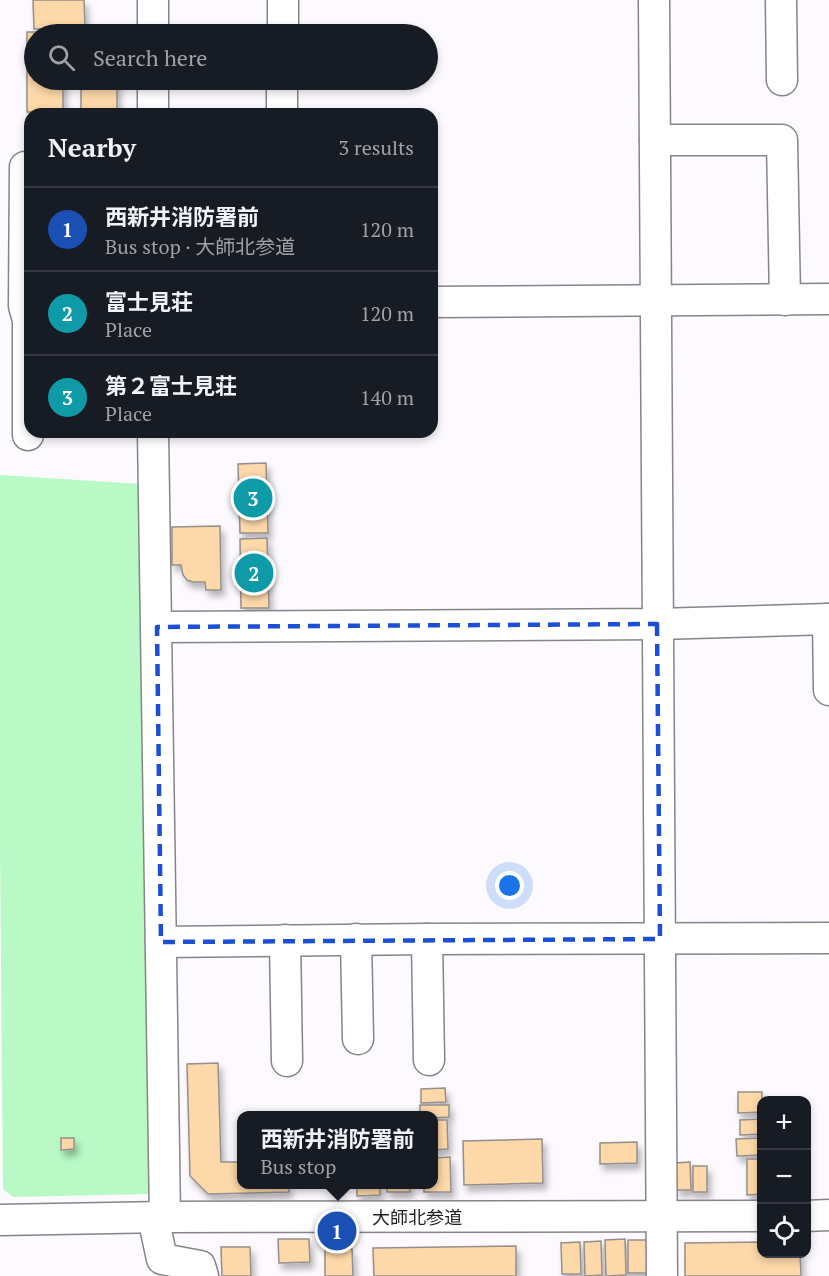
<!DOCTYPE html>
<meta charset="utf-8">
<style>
:root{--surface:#171b24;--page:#20242c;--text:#f1f3f6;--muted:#9ea1a6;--line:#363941;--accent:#b45309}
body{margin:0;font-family:"PT Serif","Noto Sans JP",serif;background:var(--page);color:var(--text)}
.controls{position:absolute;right:18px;bottom:18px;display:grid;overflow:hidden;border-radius:12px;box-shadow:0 3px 9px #0003}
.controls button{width:54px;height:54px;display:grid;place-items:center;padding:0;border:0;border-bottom:2px solid var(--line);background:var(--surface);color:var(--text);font:30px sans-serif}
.you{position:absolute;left:510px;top:886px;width:21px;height:21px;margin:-15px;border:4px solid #fff;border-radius:50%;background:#1a73e8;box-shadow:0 0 0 9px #1a73e833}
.badge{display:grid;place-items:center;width:39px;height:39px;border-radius:50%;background:var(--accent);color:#fff;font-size:20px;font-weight:700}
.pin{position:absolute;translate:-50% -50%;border:3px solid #fff;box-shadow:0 2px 6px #0006}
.popup{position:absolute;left:237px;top:1111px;width:201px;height:78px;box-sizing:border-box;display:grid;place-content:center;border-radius:12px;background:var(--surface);filter:drop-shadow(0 2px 4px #0005);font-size:20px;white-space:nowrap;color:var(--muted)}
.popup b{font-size:22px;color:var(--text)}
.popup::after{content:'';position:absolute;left:50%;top:100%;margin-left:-12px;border:12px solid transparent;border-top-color:var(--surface)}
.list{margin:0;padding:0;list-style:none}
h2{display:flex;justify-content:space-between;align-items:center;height:78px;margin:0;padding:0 24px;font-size:26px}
h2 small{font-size:20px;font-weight:400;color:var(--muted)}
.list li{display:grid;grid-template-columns:39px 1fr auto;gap:18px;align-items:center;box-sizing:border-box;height:84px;padding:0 24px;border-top:2px solid var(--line)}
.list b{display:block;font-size:22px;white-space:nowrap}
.list p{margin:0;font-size:20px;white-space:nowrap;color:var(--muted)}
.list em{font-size:20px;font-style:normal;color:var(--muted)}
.icon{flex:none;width:33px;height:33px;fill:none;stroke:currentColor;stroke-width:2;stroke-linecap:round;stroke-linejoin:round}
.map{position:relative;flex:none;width:829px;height:1276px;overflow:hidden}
.search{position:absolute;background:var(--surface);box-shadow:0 3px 9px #0003;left:24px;top:24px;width:414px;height:66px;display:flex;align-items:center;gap:15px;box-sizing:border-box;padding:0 21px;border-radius:33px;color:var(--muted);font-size:22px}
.panel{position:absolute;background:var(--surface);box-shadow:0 3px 9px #0003;left:24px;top:108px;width:414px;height:330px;border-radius:18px}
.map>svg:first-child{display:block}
.green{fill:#b8f9c5}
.building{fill:#fdd8a9;stroke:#95908b;stroke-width:1.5;filter:url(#shadow)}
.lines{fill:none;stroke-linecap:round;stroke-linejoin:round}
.minor-casing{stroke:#86848a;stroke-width:33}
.minor{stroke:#fff;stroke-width:30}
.marked{fill:none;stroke:#1d4ed8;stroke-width:4.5;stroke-dasharray:12 8;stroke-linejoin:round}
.labels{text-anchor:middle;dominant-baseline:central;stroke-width:5;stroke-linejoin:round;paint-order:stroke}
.street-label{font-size:18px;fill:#211f22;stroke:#fff}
</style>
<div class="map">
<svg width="829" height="1276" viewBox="0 0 829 1276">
<defs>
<filter id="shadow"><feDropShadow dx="3.5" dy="6" stdDeviation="3" flood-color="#0004"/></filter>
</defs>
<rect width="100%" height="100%" fill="#fcf9ff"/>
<polygon class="green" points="0,475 141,484 150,1194 13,1197 3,1189 0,844"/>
<g class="building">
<polygon points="33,0 84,0 85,28 34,29"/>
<rect x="81" y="29" width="36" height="5"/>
<polygon points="27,32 64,32 64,34 34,34 34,80 63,80 63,112 27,112"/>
<rect x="81" y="80" width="36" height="30"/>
<polygon points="266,463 268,533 240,533 238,464"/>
<polygon points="220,526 221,590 206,590 205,582 193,582 187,580 183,575 181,565 172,565 172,527"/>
<polygon points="267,538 269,608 241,608 240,539"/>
<polygon points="218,1063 221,1162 241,1162 241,1184 288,1184 289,1192 208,1194 190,1176 187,1064"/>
<polygon points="445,1088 446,1102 421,1103 421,1089"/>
<polygon points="738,1092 762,1092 762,1112 738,1113"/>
<polygon points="420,1105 449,1105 449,1117 433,1118 433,1116 420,1116"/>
<polygon points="762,1119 762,1134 740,1135 740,1120"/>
<polygon points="433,1120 447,1120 448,1149 433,1150"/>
<polygon points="61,1138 74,1138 74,1149 61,1150"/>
<polygon points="762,1138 762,1155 737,1156 736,1139"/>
<polygon points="542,1139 543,1183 464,1185 463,1141"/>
<polygon points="637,1142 637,1163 600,1164 600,1143"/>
<polygon points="450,1157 451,1192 424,1192 424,1184 433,1184 433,1158"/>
<polygon points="747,1159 762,1159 762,1194 747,1195"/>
<polygon points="690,1162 691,1190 676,1190 676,1163"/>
<rect x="693" y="1166" width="14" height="26"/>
<polygon points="357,1184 380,1184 380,1195 357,1196"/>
<rect x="387" y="1184" width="23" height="8"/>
<polygon points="278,1239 309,1239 310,1262 279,1263"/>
<polygon points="625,1239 626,1275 606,1276 605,1240"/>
<polygon points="628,1240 649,1240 650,1273 628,1273"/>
<polygon points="601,1241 602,1275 585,1276 584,1242"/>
<polygon points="580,1242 581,1274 562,1274 561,1243"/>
<polygon points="762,1242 762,1254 800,1254 801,1276 685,1276 685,1243"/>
<polygon points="516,1246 516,1276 374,1276 373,1248"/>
<polygon points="221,1247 250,1247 251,1276 222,1276"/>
<polygon points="325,1249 352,1249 353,1276 325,1276"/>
</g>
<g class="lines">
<defs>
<g id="minor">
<polyline points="153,0 153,34"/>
<polyline points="654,0 662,1276"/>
<polyline points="781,0 782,80"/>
<polyline points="283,34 283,0"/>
<polyline points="153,80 153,114"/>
<polyline points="282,114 282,80"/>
<polyline points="655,140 782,140 785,300"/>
<polyline points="25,167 24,306 28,320 28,435"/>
<polyline points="432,302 829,299"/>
<polyline points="153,432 165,1217"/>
<polyline points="828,619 829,690"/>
<polyline points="157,627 657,624 829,619"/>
<polyline points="356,939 358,1039"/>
<polyline points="427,939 429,1060"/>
<polyline points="285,940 287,1061"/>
<polyline points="161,942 427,939 829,938"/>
<polyline points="806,1216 829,1215"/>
<polyline points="153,1217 162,1259 200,1266 203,1276"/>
<polyline points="0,1220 165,1217 762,1216"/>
</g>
</defs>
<use href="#minor" class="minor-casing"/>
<use href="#minor" class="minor"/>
</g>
<path class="marked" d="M657,624L660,939L161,942L157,627Z"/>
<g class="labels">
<g class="street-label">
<text x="417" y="1217">大師北参道</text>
</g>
</g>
</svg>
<div class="controls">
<button>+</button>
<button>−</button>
<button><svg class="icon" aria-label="locate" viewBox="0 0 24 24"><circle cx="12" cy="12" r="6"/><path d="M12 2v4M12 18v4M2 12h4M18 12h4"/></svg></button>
</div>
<div class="you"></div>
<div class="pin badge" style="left:337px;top:1231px;background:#1a4fb4">1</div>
<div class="popup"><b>西新井消防署前</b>Bus stop</div>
<div class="pin badge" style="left:254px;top:573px;background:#0f9aa8">2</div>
<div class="pin badge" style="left:253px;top:498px;background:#0f9aa8">3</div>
<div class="search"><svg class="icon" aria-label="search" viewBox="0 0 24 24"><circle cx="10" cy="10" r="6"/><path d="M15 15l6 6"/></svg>Search here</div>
<section class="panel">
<h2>Nearby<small>3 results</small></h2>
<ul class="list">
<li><span class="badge" style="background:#1a4fb4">1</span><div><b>西新井消防署前</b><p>Bus stop · 大師北参道</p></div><em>120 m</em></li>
<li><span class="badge" style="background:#0f9aa8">2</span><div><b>富士見荘</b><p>Place</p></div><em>120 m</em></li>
<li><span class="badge" style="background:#0f9aa8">3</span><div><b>第２富士見荘</b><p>Place</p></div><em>140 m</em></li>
</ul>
</section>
</div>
